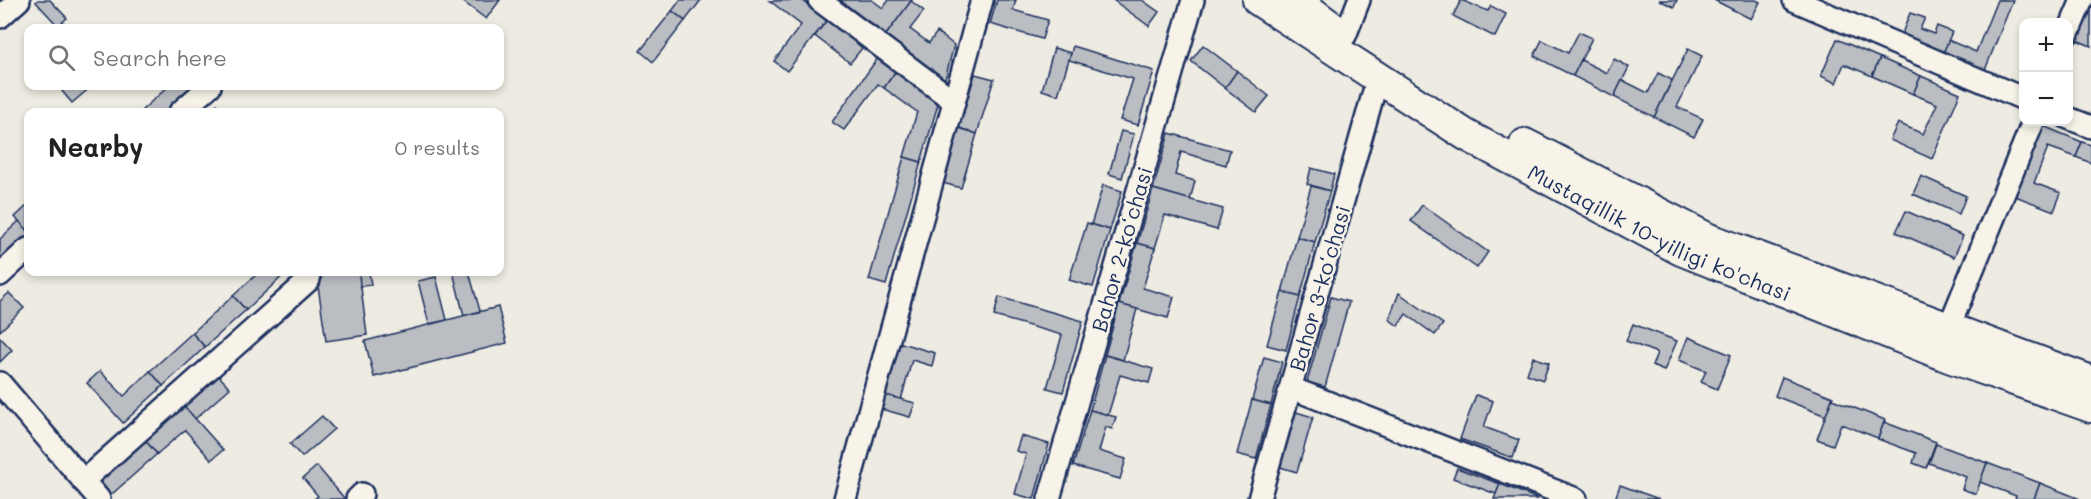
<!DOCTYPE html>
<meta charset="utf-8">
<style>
:root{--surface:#fff;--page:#f2f2f2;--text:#222;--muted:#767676;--line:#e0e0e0}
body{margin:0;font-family:Mali,sans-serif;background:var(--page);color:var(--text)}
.controls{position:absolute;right:18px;top:18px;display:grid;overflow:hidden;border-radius:12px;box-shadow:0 3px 9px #0003}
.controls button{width:54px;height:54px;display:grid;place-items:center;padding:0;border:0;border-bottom:2px solid var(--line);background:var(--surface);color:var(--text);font:30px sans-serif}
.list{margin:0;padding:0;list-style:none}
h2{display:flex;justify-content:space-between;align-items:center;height:78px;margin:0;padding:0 24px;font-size:26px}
h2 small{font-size:20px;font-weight:400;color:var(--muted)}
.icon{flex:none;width:33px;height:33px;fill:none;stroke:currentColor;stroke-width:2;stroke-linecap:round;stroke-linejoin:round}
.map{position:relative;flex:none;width:2091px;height:499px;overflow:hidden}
.search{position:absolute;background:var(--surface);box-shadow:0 3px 9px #0003;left:24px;top:24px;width:480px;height:66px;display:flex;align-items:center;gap:15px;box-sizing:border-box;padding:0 21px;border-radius:12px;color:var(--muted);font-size:22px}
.panel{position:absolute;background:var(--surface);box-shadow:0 3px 9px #0003;left:24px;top:108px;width:480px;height:168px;border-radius:12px}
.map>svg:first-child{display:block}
.building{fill:#babdc2;stroke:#1b2f5e;stroke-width:1.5}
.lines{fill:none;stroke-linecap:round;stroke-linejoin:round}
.minor-casing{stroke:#1b2f5e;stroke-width:26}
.secondary-casing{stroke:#1b2f5e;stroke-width:34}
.minor{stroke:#f7f3e8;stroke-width:21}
.secondary{stroke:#f7f3e8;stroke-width:30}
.labels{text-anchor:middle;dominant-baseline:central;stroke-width:5;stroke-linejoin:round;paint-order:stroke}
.street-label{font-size:21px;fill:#1b2f5e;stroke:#f7f3e8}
</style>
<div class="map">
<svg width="2091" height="499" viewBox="0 0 2091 499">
<rect width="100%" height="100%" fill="#eeebe2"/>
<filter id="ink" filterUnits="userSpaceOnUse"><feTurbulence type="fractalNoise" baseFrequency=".0167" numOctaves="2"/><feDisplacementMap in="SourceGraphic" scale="12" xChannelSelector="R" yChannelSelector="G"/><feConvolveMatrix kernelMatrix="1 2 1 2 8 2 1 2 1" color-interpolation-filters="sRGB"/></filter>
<g filter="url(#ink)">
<g class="building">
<polygon points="38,0 50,0 67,18 58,26 36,2"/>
<polygon points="461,0 500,0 486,19"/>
<polygon points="680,0 701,0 685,21 672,11"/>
<polygon points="802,0 827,20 787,71 774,61 801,25 770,1"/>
<polygon points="840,0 872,0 883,8 889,0 912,0 886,35"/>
<polygon points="997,0 1016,0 1013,10 1048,20 1042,39 990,24"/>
<polygon points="1113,0 1142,0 1159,12 1149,26"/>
<polygon points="1461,0 1488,11 1491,6 1506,14 1495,37 1453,16"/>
<polygon points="1659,0 1677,0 1674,7"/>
<polygon points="1714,0 1756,0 1760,2 1751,19"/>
<polygon points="1997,0 2013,0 1985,70 1943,53 1948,40 1976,52"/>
<polygon points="2091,0 2091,46 2072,38"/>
<polygon points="911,1 924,11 910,29 929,43 937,32 954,45 945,79 886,35"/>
<polygon points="672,11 685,21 653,62 640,51"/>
<polygon points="1910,13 1925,18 1920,29 1934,34 1937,26 1952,32 1943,53 1901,36"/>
<polygon points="827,20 863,47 850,63 815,36"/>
<polygon points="1579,32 1592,38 1573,76 1534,56 1542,40 1568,53"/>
<polygon points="1837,39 1880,58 1872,76 1844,64 1836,83 1821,76"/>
<polygon points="1203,45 1237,71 1225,88 1191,61"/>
<polygon points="1073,46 1154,71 1138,125 1120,120 1133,79 1069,60"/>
<polygon points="1054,48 1071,53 1058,95 1042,90"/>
<polygon points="1688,49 1702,56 1677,107 1703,119 1694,137 1654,117"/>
<polygon points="1880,58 1921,76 1913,94 1872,76"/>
<polygon points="877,59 895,72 884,88 878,84 844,130 832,122"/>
<polygon points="1614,59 1629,67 1614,97 1573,76 1581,60 1607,73"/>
<polygon points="1237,71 1269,96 1256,112 1225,88"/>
<polygon points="895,72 938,104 921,162 904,157 917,112 884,88"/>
<polygon points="1658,73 1672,80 1654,117 1614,97 1622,80 1648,93"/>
<polygon points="975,74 994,79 977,134 959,128"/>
<polygon points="1921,76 1960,93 1932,159 1890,140 1898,123 1923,134 1937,104 1913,94"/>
<polygon points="68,86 92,86 72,103 62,91"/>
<polygon points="169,86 196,86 167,112 144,112 142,110"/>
<polygon points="217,104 224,112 207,112"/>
<polygon points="2038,124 2082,142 2076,157 2048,147 2034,183 2061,193 2054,211 2010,194"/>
<polygon points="959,128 977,134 961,188 943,183"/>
<polygon points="1121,131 1134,134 1122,178 1109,174"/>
<polygon points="1169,133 1230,150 1226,165 1181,152 1175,175 1195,181 1190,200 1153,189"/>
<polygon points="2082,142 2091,145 2091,163 2076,157"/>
<polygon points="904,157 921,162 886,285 869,280"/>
<polygon points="1311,168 1334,174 1330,191 1307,184"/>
<polygon points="1921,176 1966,196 1959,214 1913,194"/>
<polygon points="1103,185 1122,191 1110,230 1091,225"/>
<polygon points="1311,186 1330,191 1315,242 1297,237"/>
<polygon points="1153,189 1223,209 1217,230 1165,215 1155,248 1137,243"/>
<polygon points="28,205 28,231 15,217"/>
<polygon points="1422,205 1488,252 1477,268 1411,221"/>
<polygon points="1906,211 1963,236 1954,257 1896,232"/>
<polygon points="19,221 28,231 28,239 0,265 0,239"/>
<polygon points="1087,223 1110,230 1093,287 1069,280"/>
<polygon points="1297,237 1315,242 1300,297 1282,292"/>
<polygon points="1137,243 1155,248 1143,288 1174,297 1168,318 1119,304"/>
<polygon points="259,272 286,273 246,310 233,296"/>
<polygon points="316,272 359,272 367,335 326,341"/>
<polygon points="359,272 369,272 371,285 360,286"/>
<polygon points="453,272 469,272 480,311 464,316"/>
<polygon points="436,277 447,320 429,324 418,281"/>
<polygon points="1282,292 1300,297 1286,350 1267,345"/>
<polygon points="9,293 24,308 0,331 0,301"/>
<polygon points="1399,293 1443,324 1435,335 1406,314 1398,326 1389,319"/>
<polygon points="233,296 246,310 205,347 192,333"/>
<polygon points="999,297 1083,321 1063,392 1047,388 1062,335 994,316"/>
<polygon points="1331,297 1349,302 1325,387 1307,382"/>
<polygon points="1119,304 1137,309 1123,360 1105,355"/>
<polygon points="498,307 507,343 374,377 365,341"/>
<polygon points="1633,324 1677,341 1664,371 1652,366 1657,353 1626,341"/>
<polygon points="192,333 205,347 163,386 150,371"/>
<polygon points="0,337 12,350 0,362"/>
<polygon points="1688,337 1731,355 1717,389 1701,382 1706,371 1679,360"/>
<polygon points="898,342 935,353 932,366 912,360 901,400 883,394"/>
<polygon points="1105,355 1153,369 1149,383 1120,375 1108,415 1090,410"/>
<polygon points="1264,357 1282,362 1271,405 1252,400"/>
<polygon points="1533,357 1549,363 1543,380 1527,374"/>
<polygon points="100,371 124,396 150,371 163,386 123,423 87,383"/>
<polygon points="219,376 230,388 195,419 184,406"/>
<polygon points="1782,377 1833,397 1826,416 1775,396"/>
<polygon points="885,395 915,403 910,417 881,409"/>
<polygon points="1476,395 1493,401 1484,427 1519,440 1513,458 1460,439"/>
<polygon points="1832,399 1885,420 1878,438 1841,424 1833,445 1817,439"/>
<polygon points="1252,400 1271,405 1256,459 1237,454"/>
<polygon points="184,406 223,450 211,460 185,430 157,454 145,440"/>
<polygon points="1090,410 1116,417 1112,429 1106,427 1099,451 1126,459 1120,479 1073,466"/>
<polygon points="1296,412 1313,417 1297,472 1280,467"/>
<polygon points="322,416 334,429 302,457 290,444"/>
<polygon points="1884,422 1936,442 1926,468 1913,463 1916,453 1878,439"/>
<polygon points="1021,436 1049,444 1034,499 1015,494 1026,454 1016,451"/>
<polygon points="145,440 157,454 111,495 99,480"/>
<polygon points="1936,444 1987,463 1976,494 1962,489 1966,477 1929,463"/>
<polygon points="1987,463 2040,483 2034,499 2015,499 2016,496 1980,482"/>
<polygon points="317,466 344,498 343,499 314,499 318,496 303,478"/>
<polygon points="1457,468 1500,484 1496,494 1453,478"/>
<polygon points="2040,483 2080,499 2034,499"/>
<polygon points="1500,484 1538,499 1494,499"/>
<polygon points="1620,485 1659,499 1615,499"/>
</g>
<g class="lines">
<defs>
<g id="minor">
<polyline points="819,0 954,101"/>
<polyline points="1794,0 2024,99"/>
<polyline points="0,17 19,0"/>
<polyline points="2068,33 2082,0"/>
<polyline points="1345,36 1359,0"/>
<polyline points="180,112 210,86"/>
<polyline points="2068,118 2091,127"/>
<polyline points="0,275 28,249"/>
<polyline points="1949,327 2033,122"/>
<polyline points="0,383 99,499"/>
<polyline points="1291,388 1576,499"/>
<polyline points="83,481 309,280"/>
<polyline points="357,499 362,494"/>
<polyline points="845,499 982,0"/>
<polyline points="1049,499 1193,0"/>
<polyline points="1259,499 1378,77"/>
</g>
<g id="secondary">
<path id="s1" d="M1258,0L1466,135L1681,250L1949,357L2091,407"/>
<polyline points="1296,0 1337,31"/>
<polyline points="1525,144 1709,239 2091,381"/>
</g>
</defs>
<use href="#minor" class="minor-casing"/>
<use href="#secondary" class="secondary-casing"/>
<use href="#minor" class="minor"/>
<use href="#secondary" class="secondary"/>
</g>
</g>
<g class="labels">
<g class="street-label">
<text stroke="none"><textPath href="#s1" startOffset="465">Mustaqillik 10-yilligi ko'chasi</textPath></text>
<text transform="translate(1121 249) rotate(-74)">Bahor 2-koʻchasi</text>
<text transform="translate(1319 288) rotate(-74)">Bahor 3-koʻchasi</text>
</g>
</g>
</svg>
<div class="controls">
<button>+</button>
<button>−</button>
</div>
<div class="search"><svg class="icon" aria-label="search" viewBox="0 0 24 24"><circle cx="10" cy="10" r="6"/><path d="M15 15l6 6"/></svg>Search here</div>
<section class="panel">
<h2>Nearby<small>0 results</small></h2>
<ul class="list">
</ul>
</section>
</div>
